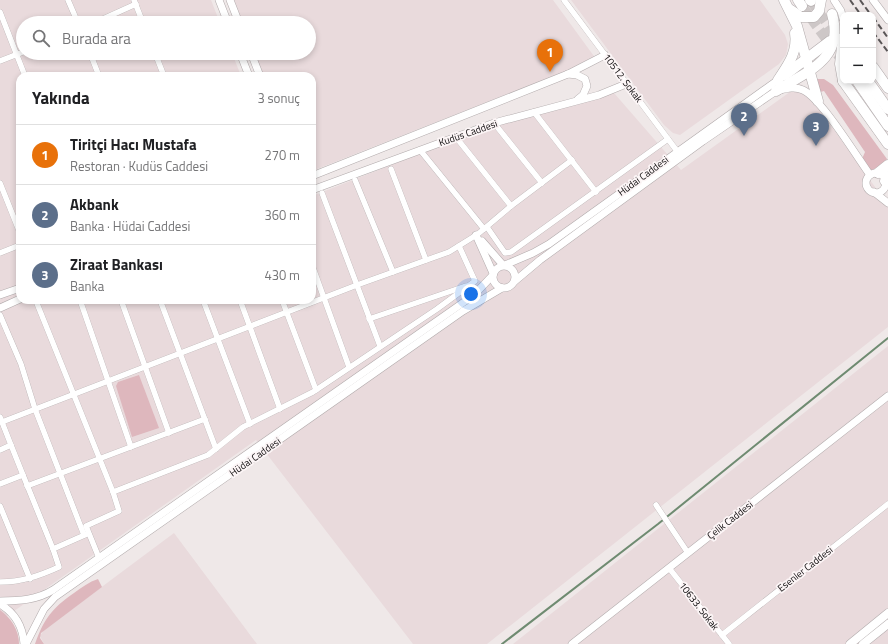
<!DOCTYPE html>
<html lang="tr">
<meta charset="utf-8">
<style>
:root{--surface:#fff;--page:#f2f2f2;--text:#202124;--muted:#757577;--line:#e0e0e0;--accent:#0a782c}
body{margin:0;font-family:"Titillium Web",sans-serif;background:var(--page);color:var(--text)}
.controls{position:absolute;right:12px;top:12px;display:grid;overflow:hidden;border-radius:8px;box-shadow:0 2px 6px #0003}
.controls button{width:36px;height:36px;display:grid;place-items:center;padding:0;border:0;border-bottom:1px solid var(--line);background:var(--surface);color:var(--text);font:20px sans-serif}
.you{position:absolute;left:471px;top:294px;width:14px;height:14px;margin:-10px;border:3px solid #fff;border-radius:50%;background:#1a73e8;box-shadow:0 0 0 6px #1a73e833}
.badge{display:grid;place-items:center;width:26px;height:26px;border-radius:50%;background:var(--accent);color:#fff;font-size:13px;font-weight:700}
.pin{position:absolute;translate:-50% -33px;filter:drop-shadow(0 1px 2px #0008)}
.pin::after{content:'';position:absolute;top:21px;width:14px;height:12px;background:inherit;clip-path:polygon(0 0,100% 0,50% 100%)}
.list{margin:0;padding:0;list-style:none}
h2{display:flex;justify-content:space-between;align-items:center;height:52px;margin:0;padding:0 16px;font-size:17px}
h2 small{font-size:13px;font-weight:400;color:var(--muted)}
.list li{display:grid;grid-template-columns:26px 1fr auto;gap:12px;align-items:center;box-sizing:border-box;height:60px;padding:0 16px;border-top:1px solid var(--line)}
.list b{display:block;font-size:15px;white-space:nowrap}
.list p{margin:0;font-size:13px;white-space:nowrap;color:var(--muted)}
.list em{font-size:13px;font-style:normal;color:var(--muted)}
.icon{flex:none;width:22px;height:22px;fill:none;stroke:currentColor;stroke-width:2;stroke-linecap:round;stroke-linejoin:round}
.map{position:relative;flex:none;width:888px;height:644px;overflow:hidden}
.search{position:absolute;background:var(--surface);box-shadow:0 2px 6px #0003;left:16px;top:16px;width:300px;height:44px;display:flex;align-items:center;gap:10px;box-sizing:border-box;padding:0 14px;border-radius:22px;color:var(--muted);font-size:15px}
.panel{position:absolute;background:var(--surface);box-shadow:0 2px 6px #0003;left:16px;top:72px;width:300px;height:232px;border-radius:12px}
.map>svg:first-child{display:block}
.built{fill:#e9dadc}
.green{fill:#deb7bd}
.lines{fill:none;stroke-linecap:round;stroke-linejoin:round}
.stream{stroke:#6f8b71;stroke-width:2}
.trunk-tunnel{stroke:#cdc7c7;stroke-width:10;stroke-dasharray:10 5;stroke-linecap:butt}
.minor-casing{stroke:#b2abac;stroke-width:6}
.tertiary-casing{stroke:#b2abac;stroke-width:8}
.secondary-casing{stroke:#b2abac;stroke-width:9}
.trunk-casing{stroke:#b2abac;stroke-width:11}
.minor{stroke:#fff;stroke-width:5.5}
.tertiary{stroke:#fff;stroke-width:7}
.secondary{stroke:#fff;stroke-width:8}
.trunk{stroke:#fff;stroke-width:10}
.rail{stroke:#5a5657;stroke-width:2;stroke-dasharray:6 3;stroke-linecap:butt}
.labels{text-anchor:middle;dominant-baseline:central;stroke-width:3.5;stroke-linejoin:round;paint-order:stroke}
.street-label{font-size:10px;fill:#0e0c0d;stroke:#fcf5f6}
</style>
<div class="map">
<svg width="888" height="644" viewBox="0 0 888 644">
<rect width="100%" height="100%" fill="#efe8e8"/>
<g class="built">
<polygon points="0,0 211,0 220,23 23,23 23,53 232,53 241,76 20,76 20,300 312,300 312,196 506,120 614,93 681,170 801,84 888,205 888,327 487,644 413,644 256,440 0,621"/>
<polygon points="233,0 553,0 596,59 312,171 312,76 263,76 254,53 309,53 309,23 242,23"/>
<polygon points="571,0 760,0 785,35 788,44 786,55 779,64 680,135 673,133 664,125"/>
<polygon points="888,346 888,644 513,644"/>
<polygon points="174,533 257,644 44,644 40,636 44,630"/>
</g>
<g class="green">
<polygon points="814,79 824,79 833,85 887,159 882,166 869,171 862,159 865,152 824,91 817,93"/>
<polygon points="139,375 159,428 132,437 116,386 118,382"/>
<path d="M98,579L102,587L41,633L40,638L44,644H35C44,619 52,608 74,593C82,587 89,582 98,579Z"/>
<path d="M0,610C11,618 19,630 19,644H0Z"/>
</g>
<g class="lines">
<polyline class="stream" points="502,644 658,524 888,338"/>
<g class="trunk-tunnel">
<polyline points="811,1 837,38"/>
<polyline points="802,6 843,62"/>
</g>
<defs>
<g id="minor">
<polyline points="68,0 78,23"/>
<polyline points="134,0 143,23"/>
<polyline points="564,0 680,155"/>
<polyline points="0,12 25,76"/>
<polyline points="94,23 136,4"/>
<polyline points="90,53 99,76"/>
<polyline points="155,53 164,76"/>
<polyline points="0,61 23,52"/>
<polyline points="534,112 596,192"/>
<polyline points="494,123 542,183"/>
<polyline points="455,136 511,206"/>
<polyline points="420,150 484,229"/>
<polyline points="391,169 426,260"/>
<polyline points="355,180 393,272"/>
<polyline points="0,183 20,233"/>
<polyline points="322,193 380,346"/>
<polyline points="487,227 505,253 511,252 668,139"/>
<polyline points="0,253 20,245"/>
<polyline points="312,265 349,367"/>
<polyline points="80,300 131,447"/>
<polyline points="121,300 169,433"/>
<polyline points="160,300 216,449"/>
<polyline points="203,300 250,424"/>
<polyline points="240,300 280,409"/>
<polyline points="282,300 316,390"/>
<polyline points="36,301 113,492"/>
<polyline points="0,315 21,364 35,409 84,535"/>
<polyline points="369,319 466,286"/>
<polyline points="0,417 11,445 0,450"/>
<polyline points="2,422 357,285 449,252 478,234 511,206 572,160"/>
<polyline points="11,445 23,475"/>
<polyline points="0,484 23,475 53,549"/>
<polyline points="27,486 205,419"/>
<polyline points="656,505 688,553"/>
<polyline points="0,506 30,579"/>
<polyline points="99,558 86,526 119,511 113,492 208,455 243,427 313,392 437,309 475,281 459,246"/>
<polyline points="669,568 729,644"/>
<path d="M0,582C22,582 39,576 59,567L53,549L87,534"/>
<polyline points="722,635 888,504"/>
</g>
<g id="tertiary">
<polyline points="219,0 228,23"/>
<polyline points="230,0 239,23"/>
<polyline points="834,0 841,11 843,19"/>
<polyline points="873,0 888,20"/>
<polyline points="240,53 249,76"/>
<polyline points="251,53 260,76"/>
<polyline points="568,74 577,75 585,79 587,86 583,95 578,99"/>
<circle cx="876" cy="183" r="10"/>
<polyline points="312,176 568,74 605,55"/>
<polyline points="312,190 494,123 599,95 626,84"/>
<polyline points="874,192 888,203"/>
<polyline points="476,235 493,273"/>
<polyline points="482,241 503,265"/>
<polyline points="505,265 533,253 549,244 778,80"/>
<circle cx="504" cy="277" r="11"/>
<path d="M515,281L540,260L703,141L776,91C785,89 794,86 803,90C821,98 857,157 870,175"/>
<polyline points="0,295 20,288"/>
<polyline points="0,308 20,299"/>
<path d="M0,601C19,601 37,600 53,590L474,295L493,275"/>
<path d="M0,604C15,613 23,627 24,644"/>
<polyline points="26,644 44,609 55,597 463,311 502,288"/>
<polyline points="572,644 888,396"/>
</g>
<g id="secondary">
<polyline points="850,644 888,613"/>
<polyline points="863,644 888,624"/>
</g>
<g id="trunk">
<polyline points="784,0 797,26 818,101"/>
<polyline points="798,0 802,6"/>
<polyline points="810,0 811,1"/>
<polyline points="791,10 801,17 814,17 819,11 821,0"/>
<polyline points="843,38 840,64 843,81"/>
<polyline points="873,67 888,88"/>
<polyline points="785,75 830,41 843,38"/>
<path d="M778,80C788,65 798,52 795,33"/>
<polyline points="843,81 888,144"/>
<polyline points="857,81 888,126"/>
<polyline points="868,81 888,109"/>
<path d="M776,91C808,71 845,59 832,14"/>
<polyline points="878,173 888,165"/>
<polyline points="885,181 888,176"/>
</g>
</defs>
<use href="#minor" class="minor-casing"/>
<use href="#tertiary" class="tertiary-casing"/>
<use href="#secondary" class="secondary-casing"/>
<use href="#trunk" class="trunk-casing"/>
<use href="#minor" class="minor"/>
<use href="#tertiary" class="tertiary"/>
<use href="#secondary" class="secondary"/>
<use href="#trunk" class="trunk"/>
<g class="rail">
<polyline points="850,0 861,15"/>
<polyline points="860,0 871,15"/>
<polyline points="873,17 888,38"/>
<polyline points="873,32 888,52"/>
</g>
</g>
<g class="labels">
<g class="street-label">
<text transform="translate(623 78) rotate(53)">10512. Sokak</text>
<text transform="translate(468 133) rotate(-19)">Kudüs Caddesi</text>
<text transform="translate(643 176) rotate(-36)">Hüdai Caddesi</text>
<text transform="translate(255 457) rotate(-35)">Hüdai Caddesi</text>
<text transform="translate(730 520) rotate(-38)">Çelik Caddesi</text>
<text transform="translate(805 569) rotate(-38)">Esenler Caddesi</text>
<text transform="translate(699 606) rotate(52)">10633. Sokak</text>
</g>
</g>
</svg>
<div class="controls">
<button>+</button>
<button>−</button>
</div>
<div class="you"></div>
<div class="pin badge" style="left:550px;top:72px;background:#e8710a">1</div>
<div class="pin badge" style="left:744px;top:136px;background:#5c6f8a">2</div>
<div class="pin badge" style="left:816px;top:146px;background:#5c6f8a">3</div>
<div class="search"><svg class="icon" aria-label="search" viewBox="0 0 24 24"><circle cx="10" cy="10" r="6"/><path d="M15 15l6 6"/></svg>Burada ara</div>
<section class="panel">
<h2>Yakında<small>3 sonuç</small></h2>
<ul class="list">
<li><span class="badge" style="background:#e8710a">1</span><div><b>Tiritçi Hacı Mustafa</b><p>Restoran · Kudüs Caddesi</p></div><em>270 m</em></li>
<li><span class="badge" style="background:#5c6f8a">2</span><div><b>Akbank</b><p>Banka · Hüdai Caddesi</p></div><em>360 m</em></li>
<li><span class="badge" style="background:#5c6f8a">3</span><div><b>Ziraat Bankası</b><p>Banka</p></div><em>430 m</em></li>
</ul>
</section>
</div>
